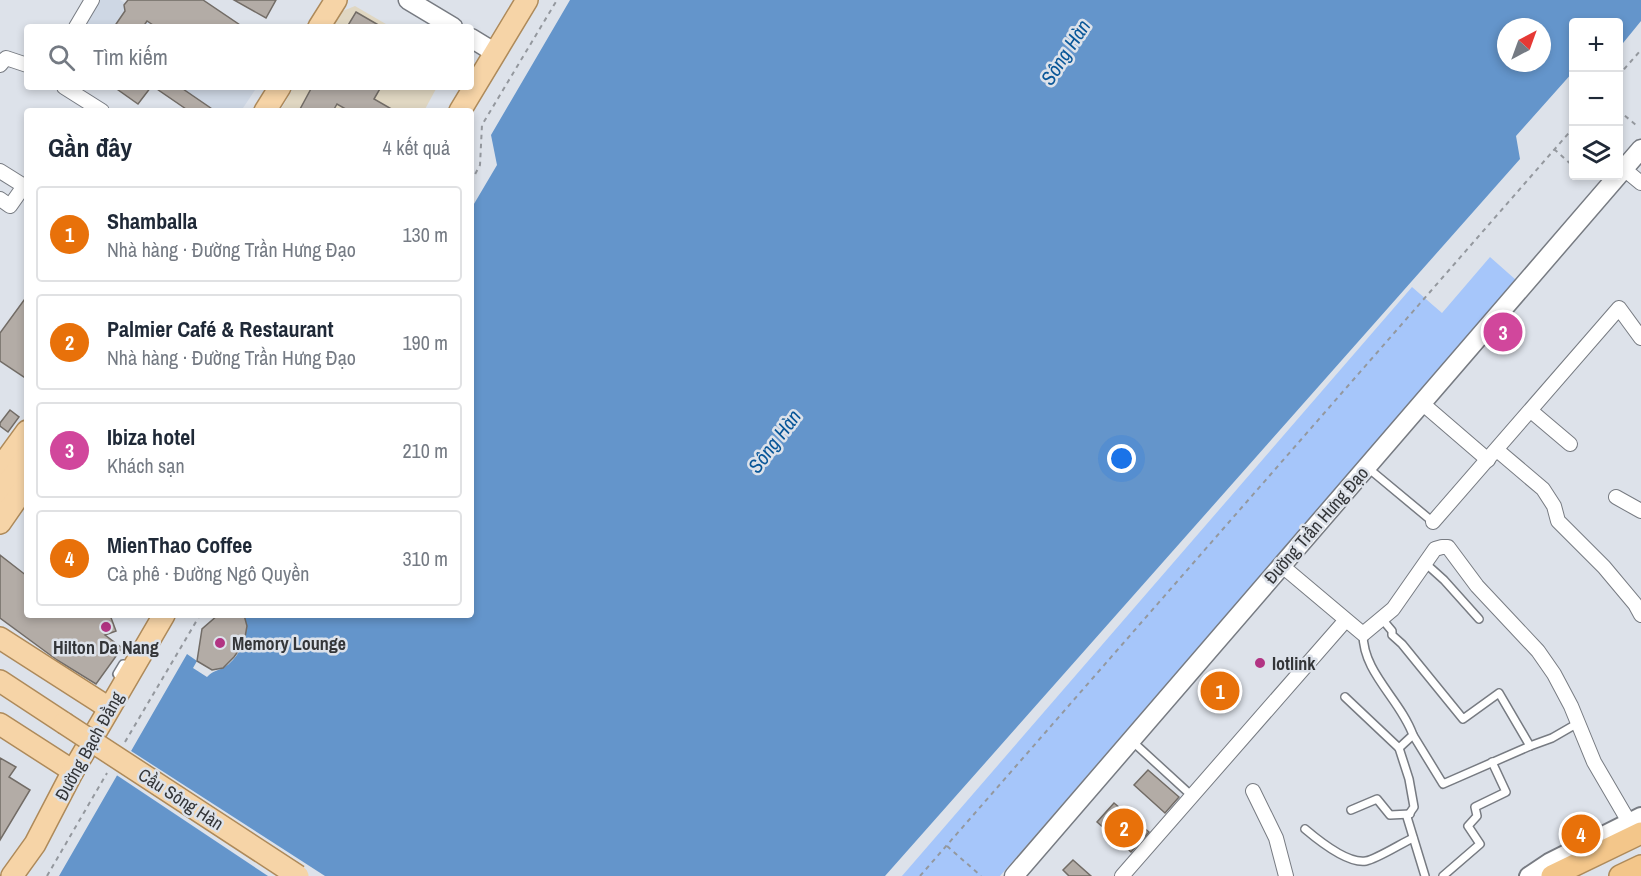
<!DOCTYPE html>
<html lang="vi">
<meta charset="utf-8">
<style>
:root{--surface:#fff;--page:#f6f6f7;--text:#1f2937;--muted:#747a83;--line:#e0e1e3;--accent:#0b8043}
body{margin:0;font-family:"Archivo Narrow",sans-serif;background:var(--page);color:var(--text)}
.controls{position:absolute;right:18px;top:18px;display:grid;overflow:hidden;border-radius:6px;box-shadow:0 3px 9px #0003}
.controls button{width:54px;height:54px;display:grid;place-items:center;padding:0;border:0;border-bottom:2px solid var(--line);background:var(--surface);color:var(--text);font:30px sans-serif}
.compass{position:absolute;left:1497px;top:18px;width:54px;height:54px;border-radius:50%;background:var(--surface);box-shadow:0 3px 9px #0003;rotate:41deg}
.you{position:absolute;left:1122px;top:459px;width:21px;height:21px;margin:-15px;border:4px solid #fff;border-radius:50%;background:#1a73e8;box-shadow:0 0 0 9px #1a73e833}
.badge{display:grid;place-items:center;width:39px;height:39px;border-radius:50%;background:var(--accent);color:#fff;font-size:20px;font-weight:700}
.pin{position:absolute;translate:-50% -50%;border:3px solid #fff;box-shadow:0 2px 6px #0006}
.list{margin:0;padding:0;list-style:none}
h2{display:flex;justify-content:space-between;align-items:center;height:78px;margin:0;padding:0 24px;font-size:26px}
h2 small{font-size:20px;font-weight:400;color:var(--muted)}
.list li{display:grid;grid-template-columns:39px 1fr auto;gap:18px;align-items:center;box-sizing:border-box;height:96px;margin:0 12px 12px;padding:0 12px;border:2px solid var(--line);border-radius:6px}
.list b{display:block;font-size:22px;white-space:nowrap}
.list p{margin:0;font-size:20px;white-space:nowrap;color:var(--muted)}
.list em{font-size:20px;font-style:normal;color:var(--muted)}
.icon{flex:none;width:33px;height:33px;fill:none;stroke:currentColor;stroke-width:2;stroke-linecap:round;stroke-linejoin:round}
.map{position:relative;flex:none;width:1641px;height:876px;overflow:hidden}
.search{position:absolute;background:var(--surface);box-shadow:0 3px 9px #0003;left:24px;top:24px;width:450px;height:66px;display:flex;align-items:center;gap:15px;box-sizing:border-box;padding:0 21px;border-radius:6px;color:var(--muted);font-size:22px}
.panel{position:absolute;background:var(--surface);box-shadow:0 3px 9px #0003;left:24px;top:108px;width:450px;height:510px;border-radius:6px}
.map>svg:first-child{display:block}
.commercial{fill:#e0d7c2}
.built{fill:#ced7e4}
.green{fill:#a6c6fa}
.water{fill:#6495cb;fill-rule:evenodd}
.pier{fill:#dde2ea}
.building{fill:#b3aca6;stroke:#726c66;stroke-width:1.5}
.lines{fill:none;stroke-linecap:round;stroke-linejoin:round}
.service-casing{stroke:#777b82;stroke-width:10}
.minor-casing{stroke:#777b82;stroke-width:16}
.tertiary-casing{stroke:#777b82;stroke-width:20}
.secondary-casing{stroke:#777b82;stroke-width:21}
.primary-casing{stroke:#ae8a5a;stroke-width:24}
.trunk-casing{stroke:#ae8a5a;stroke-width:24}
.path{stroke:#94989e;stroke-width:2;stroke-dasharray:4.5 4.5;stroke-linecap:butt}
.service{stroke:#fff;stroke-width:7}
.minor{stroke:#fff;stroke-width:14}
.tertiary{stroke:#fff;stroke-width:16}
.secondary{stroke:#fff;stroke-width:18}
.primary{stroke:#f6d4a7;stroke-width:21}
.trunk{stroke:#f3c68a;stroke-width:21}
.primary-bridge-casing{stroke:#ae8a5a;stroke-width:24;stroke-linecap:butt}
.primary-bridge{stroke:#f6d4a7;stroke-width:21}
.poi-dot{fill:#b23483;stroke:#dde2ea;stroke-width:2}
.labels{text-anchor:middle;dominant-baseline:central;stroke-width:5;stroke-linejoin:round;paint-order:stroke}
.street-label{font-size:18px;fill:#333538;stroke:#dde2ea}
.poi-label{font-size:18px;font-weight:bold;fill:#333538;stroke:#dde2ea;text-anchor:start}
.water-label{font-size:20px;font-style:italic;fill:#085698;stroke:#dde2ea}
</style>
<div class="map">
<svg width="1641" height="876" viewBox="0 0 1641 876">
<rect width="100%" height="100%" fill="#dde2ea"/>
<g class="commercial">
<polygon points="355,6 391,27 330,27 338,13"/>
<polygon points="294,87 437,87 424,111 280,111"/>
</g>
<g class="built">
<polygon points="98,0 120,0 125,3 128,0 202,0 243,27 82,27"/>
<polygon points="154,87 257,87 241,111 189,111"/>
</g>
<polygon class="green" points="1490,257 1516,280 1000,876 902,876 1412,287 1442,313"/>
<path class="water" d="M570,0H1641V21L1619,48L1618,22H1574L1573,72L1516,136L1520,159L885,876H59L187,654L197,661L193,668L207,677C214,670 215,672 223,668C242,657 248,634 244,615H471V209L497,165L491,135ZM1506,27H1542V63H1506Z"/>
<polygon class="pier" points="128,749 325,876 268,876 115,774"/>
<g class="building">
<polygon points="128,0 203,0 243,27 156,27 147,21 143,27 114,27 125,11 124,5"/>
<polygon points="234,0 276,0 266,18"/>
<polygon points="356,12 382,27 347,27"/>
<polygon points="114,87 151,87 138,104"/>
<polygon points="154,87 180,87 215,111 189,111"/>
<polygon points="312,87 381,87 374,99 395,111 349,111 337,104 333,111 299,111"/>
<polygon points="27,296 27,379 0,361 0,333"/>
<polygon points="10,410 19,417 8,432 0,426 0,423"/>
<polygon points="0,555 27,576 27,615 110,615 116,631 105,635 122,648 96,684 57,660 0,618"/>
<polygon points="218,615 244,615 247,626 244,643 234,657 223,668 212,670 197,661 202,629"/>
<polygon points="0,758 16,767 9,777 30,790 0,840"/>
<polygon points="1148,770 1179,797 1165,813 1134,785"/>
<polygon points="1114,803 1149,832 1131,852 1097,822"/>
<polygon points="1073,860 1091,876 1069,876 1063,870"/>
</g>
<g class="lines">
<defs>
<g id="service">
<polyline points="1368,468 1433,522"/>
<polyline points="1424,562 1444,580 1479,619"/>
<polyline points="1382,619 1392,631 1392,635 1402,644 1463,719 1499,693 1530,746 1443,784 1413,735"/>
<path d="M1363,634C1363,673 1400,699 1413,735L1399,748"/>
<polyline points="122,679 117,674 123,664 132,665"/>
<polyline points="1345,697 1399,748 1409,779 1414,807 1407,817 1425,876"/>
<polyline points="1133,742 1192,796"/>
<polyline points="1530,746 1552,738 1578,723"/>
<polyline points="1351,810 1377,799 1390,815 1410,814"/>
<path d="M1305,829C1318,840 1348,864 1366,861C1377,859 1402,843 1413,838"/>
<polyline points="1443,876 1480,844 1468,826 1477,816 1475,807 1506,792 1492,762"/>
</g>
<g id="minor">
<polyline points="76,27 92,0"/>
<polyline points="0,65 6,58 27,65"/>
<polyline points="64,87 102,111"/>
<polyline points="1624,169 1641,183"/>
<polyline points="0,171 24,186 10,206 0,199"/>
<polyline points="1423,404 1488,460"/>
<polyline points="1531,411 1570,444"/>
<polyline points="1497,450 1543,489 1554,506 1558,521 1604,567 1635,604 1641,615"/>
<polyline points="1616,497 1641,511"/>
<polyline points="1433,522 1619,308 1641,338"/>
<polyline points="1281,565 1363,634 1393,609 1435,549 1442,547 1448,547 1477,586 1538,651 1554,674 1571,706 1594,762 1629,822"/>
<polyline points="1253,791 1276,838 1286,876"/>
<polyline points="1122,876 1345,621"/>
</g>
<polyline id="tertiary" points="1528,876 1549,862 1641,816"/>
<g id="secondary">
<polyline points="408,0 453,27"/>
<polyline points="471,38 494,52"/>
<polyline points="1014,876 1641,149"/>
</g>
<g id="primary">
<polyline points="319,27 336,0"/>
<polyline points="265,111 280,87"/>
<polyline points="460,111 527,0"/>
<polyline points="0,468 27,431"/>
<polyline points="0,495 27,456"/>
<polyline points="0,523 27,484"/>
<polyline points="0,638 109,708"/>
<polyline points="0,681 64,723"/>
<polyline points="0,724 73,771"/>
<polyline points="12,876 35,844 73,771 164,615"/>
</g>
<g id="trunk">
<polyline points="1552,876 1641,833"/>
<polyline points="1620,876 1641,866"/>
</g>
</defs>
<use href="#service" class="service-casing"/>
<use href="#minor" class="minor-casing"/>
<use href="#tertiary" class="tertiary-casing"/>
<use href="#secondary" class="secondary-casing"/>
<use href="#primary" class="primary-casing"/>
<use href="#trunk" class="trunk-casing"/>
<g class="path">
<polyline points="1618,76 1641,50"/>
<polyline points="1618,110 1636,125"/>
<polyline points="1554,149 1574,167"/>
<polyline points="1583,176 1589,181"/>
<polyline points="471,182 480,165 482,125 557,0"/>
<polyline points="125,742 200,615"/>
<polyline points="947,846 981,876"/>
<polyline points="47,876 107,773"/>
<polyline points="920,876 1574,127"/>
</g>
<use href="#service" class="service"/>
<use href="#minor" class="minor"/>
<use href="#tertiary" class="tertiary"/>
<use href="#secondary" class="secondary"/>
<use href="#primary" class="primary"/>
<use href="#trunk" class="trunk"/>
<defs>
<polyline id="primary-bridge" points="64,723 298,876"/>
</defs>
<use href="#primary-bridge" class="primary-bridge-casing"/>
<use href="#primary-bridge" class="primary-bridge"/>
</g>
<g class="poi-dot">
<circle cx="106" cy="627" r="6"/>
<circle cx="220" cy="643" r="6"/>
<circle cx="1260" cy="663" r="6"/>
</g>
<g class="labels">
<g class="street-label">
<text transform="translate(1316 525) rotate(-49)">Đường Trần Hưng Đạo</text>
<text transform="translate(89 746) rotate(-61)">Đường Bạch Đằng</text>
<text transform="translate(181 799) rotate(33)">Cầu Sông Hàn</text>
</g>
<g class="poi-label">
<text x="232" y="643">Memory Lounge</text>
<text x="106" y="647" text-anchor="middle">Hilton Da Nang</text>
<text x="1272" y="663">Iotlink</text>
</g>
<g class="water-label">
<text transform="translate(1065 52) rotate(-57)">Sông Hàn</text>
<text transform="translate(774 441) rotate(-53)">Sông Hàn</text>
</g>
</g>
</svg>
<div class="controls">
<button>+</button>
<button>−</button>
<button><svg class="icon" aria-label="layers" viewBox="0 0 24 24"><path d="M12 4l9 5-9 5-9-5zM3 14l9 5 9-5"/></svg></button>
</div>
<svg class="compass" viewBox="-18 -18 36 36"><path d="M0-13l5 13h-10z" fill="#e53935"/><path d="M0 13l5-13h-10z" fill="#747a83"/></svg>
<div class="you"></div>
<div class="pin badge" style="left:1220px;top:691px;background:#e8710a">1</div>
<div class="pin badge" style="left:1124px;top:828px;background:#e8710a">2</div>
<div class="pin badge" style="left:1503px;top:332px;background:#d1479c">3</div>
<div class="pin badge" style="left:1581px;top:834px;background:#e8710a">4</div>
<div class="search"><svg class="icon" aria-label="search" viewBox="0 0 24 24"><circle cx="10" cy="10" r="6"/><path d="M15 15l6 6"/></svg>Tìm kiếm</div>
<section class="panel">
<h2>Gần đây<small>4 kết quả</small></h2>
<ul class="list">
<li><span class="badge" style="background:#e8710a">1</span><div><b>Shamballa</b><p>Nhà hàng · Đường Trần Hưng Đạo</p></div><em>130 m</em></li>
<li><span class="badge" style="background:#e8710a">2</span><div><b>Palmier Café &amp; Restaurant</b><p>Nhà hàng · Đường Trần Hưng Đạo</p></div><em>190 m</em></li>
<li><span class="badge" style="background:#d1479c">3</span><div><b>Ibiza hotel</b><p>Khách sạn</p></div><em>210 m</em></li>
<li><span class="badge" style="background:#e8710a">4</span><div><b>MienThao Coffee</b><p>Cà phê · Đường Ngô Quyền</p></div><em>310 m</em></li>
</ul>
</section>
</div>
